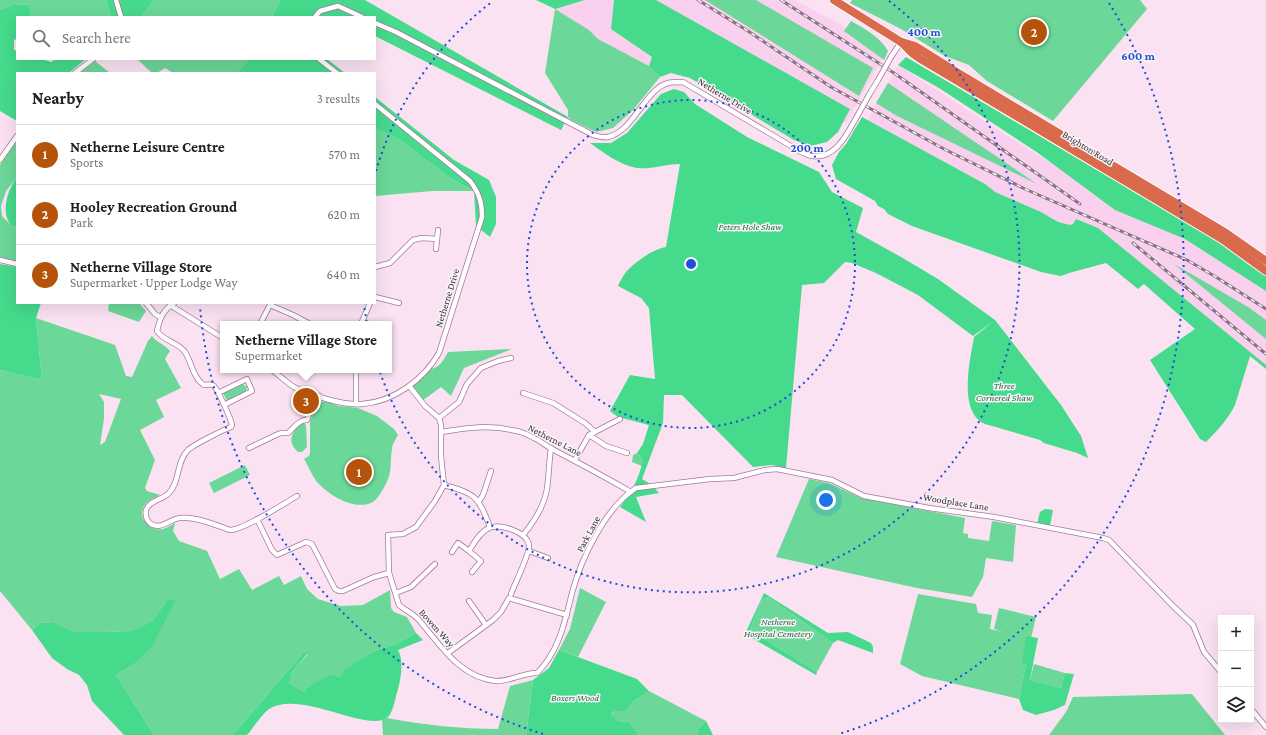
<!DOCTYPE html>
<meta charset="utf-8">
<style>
:root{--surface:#fff;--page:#f6f6f6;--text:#202124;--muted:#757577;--line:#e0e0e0;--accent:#b45309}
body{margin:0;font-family:"Crimson Pro",serif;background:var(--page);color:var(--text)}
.controls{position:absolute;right:12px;bottom:12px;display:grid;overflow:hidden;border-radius:0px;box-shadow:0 4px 16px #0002}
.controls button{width:36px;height:36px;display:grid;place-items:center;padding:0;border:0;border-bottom:1px solid var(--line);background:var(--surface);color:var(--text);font:20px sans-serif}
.you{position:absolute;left:826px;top:500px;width:14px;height:14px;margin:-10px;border:3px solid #fff;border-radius:50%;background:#1a73e8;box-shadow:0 0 0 6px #1a73e833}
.badge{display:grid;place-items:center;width:26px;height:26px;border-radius:50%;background:var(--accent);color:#fff;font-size:13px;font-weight:700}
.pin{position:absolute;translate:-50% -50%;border:2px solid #fff;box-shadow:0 1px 4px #0006}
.popup{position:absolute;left:220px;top:321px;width:172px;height:52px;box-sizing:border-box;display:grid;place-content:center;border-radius:0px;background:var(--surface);filter:drop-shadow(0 1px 3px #0005);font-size:13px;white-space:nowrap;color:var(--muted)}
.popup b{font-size:15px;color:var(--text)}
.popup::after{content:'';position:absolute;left:50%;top:100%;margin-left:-8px;border:8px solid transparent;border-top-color:var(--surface)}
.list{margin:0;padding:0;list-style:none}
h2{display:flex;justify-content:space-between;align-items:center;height:52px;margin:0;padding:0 16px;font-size:17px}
h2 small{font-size:13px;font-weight:400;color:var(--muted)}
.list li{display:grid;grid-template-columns:26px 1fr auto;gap:12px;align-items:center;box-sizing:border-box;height:60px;padding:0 16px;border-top:1px solid var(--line)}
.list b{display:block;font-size:15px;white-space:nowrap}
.list p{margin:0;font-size:13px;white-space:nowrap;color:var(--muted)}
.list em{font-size:13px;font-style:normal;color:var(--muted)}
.icon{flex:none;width:22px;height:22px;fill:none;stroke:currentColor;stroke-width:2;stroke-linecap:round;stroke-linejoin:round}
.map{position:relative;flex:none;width:1266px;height:735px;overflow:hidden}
.search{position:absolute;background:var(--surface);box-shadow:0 4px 16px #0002;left:16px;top:16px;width:360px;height:44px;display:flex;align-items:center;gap:10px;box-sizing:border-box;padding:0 14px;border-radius:0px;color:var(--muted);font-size:15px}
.panel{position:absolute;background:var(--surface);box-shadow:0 4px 16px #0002;left:16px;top:72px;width:360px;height:232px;border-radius:0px}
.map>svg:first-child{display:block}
.built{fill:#f9d1ee}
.green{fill:#6bd798;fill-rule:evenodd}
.forest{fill:#45da8c}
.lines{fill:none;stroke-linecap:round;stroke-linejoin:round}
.street-casing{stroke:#aa749c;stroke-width:6}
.highway-casing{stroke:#fff;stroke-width:10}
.street{stroke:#fff;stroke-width:4.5}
.highway{stroke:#d96a4c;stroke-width:8}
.rail-casing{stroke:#897283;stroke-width:3}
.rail{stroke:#f7f7f7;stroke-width:1.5;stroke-dasharray:4.5;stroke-linecap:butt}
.street-bridge-casing{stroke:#aa749c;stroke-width:6;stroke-linecap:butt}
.street-bridge{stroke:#fff;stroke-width:4.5}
.ring{fill:none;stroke:#1d4ed8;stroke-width:2;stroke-dasharray:2 4}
.labels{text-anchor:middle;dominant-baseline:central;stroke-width:3;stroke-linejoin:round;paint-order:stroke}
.street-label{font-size:10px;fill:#3f293a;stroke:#f7f7f7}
.park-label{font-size:10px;font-style:italic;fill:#2e6545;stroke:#f7f7f7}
.centre{fill:#1d4ed8;stroke:#f7f7f7;stroke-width:2}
.ring-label{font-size:12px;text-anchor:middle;font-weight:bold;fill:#1d4ed8;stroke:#f7f7f7;stroke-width:3;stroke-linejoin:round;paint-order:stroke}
</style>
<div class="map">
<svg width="1266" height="735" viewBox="0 0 1266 735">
<rect width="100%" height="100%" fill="#fae2f3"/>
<g class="built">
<polygon points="585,0 614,0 611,29 653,58 649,66 598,39 589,30 555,9"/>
<polygon points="640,0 795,0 846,28 884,56 846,123"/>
<polygon points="898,65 1006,135 1118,205 1189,237 1266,286 1266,366 1095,244 862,132 876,103"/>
</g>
<g class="green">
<polygon points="0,0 106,0 111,17 31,17 29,5 14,4 0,10"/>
<polygon points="155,0 280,0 272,17 140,17"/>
<polygon points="705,0 756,0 873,68 859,96"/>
<polygon points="852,0 1140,0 1147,9 1053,121 987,81 969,65 945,56 901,29 850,3"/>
<polygon points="555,9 589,30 598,39 649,66 660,77 633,110 613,128 596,132 571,120 568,117 568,110 545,73"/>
<path d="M851,21C865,29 880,37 888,51L884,60L844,31Z"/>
<polygon points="137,59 252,59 242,73 173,73 165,68 157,73 152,73"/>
<polygon points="95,61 110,73 80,73"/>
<polygon points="888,83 1037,184 897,116 876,103"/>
<polygon points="375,128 400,140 450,178 474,191 432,191 375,196"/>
<polygon points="17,141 17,177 6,191 1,206 2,216 13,227 17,225 17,261 0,258 0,165"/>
<polygon points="1174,264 1248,307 1266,320 1266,339"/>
<polygon points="109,303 139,303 146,311 139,322 108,311"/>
<path d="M36,318L115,345L126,376L132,377L148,341L152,336C156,342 164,344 170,351L165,359L181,388L156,400L164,417L140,430L155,460L145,488L147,491L160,495C155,498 147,500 144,506C137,518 150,532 163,529C167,528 171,525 175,523L173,531L179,541L207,551L220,579L239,569L252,590L279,576L284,585L301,576L307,589L318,599L340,606L363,605L390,590L391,608L394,612L407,617L416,633L394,645L377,650L341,677L329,676L308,687L304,692L289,683L292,672L308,654L303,653L233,735H154L116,675L134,664L168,599L152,621L131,631L104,632H75L53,622L40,623L32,630L0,591V370L42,380ZM99,394L121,399L105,442L100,445L104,419V402Z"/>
<path d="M512,349L464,368L451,396L441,387L422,401L410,387L428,369C439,369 443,361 448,352Z"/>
<polygon points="243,384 247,387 246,391 227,401 223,393"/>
<path d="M325,401L339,406L358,408L377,416L394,429L398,435C396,439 392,444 392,449C390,459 392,469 388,479C385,486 379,498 373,502C356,511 332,497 320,485C313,479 309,467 304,459L309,456L310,453V421L318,403Z"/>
<path d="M302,422L306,425L307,447L302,452H298C286,441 292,432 302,422Z"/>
<polygon points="637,453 643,460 642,466 632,462 633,455"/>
<polygon points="245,465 250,475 214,493 209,483"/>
<polygon points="809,479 829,483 861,498 965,518 963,533 968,534 968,538 989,541 992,521 1016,525 1013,562 986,558 983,577 972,597 917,588 776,557"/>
<polygon points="580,588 606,602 578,657 559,650 570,629"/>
<polygon points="918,594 976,604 978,613 992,615 990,629 1002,632 994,629 999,608 1036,617 1031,638 1026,636 1026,664 1019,699 922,676 900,664"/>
<polygon points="768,597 833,643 817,672 750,630 762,599"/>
<polygon points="1034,664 1065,673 1061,688 1030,680"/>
<path d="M533,680L526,735H383L382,720L387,718C424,725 461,729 498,729L510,686Z"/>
<polygon points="649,691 706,721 698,729 697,735 639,735 629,722 617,721 611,715 615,711 626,711 634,701"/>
<polygon points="1192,694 1225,735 1049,735 1066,712 1073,697"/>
</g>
<g class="forest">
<polygon points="106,0 155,0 140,17 111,17"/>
<polygon points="280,0 365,0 568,117 561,130 375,36 375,17 272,17"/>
<polygon points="536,0 585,0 555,9"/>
<polygon points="614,0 656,0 850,109 838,132 827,142 810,146 794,140 690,78 671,73 660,77 649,66 652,57 611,29"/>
<polygon points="14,4 29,5 31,17 17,17 17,39 14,40 14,50 17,51 17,59 42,59 51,62 56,59 86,59 69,73 17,73 17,121 0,111 0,10"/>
<polygon points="906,57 1219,242 1266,276 1266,291 1185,239 1115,210 1038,153 939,88 898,65"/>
<polygon points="250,59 327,59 345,73 238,73"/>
<path d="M674,89L684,92L695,104L747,137L819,172L832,192L863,208L856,232L901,257L938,279L995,320L1061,405L1081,436L1088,458L1077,453L1044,443L1040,440C1027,436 1013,432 999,428C994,426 986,425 981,422C959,407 970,360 974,337L994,321L973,336L918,295L876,273L852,263L845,262L824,283L802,285L786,468L772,465L753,467L682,395H664L663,423L642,479L652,485L659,493L636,497L646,522L620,507C632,491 639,479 643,460L637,453L643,444L649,425L618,417L610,411L630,375L655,379L649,308L641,298L618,286C620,281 623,276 626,272C635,262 653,249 666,247L680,164C669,164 659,167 649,168C627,171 607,155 590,143H611L627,133L661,94Z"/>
<polygon points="375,97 454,160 489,180 496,197 496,224 490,237 476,226 474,191 450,178 400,140 375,128"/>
<path d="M862,117L985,184L995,192L1041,212L1058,222L1070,225L1073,224L1076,219L1098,228L1266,365V369L1250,356L1235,405C1228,419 1217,431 1206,442L1200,439L1150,360L1195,329L1144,284L1138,289L1106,263L1069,273L1061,276L1041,272L912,226L888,214L884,209L878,206L875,201L836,179L832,165L839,152L846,144Z"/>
<path d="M17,177V225L13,227C0,216 6,192 17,177Z"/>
<polygon points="0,264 17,267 17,303 41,303 36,318 42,380 0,370"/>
<polygon points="1045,509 1053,510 1050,526 1037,524 1040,512"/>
<polygon points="764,593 828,633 848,632 871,643 873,647 873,653 838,640 833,643 768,597 762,599 750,630 817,672 816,675 745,634"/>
<polygon points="168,599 175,601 152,646 134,664 116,675 154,735 124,735 92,701 87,685 79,675 67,669 52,658 32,630 40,623 53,622 75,632 104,632 131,631 152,621"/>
<path d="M416,633L423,640L398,650C404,661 401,677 398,689C396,695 393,713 388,717C368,734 301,689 269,709C261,715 254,727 247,735H233L303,653H308L292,672L289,683L304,692L308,687L329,675L341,677L345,669L377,650L394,645Z"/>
<polygon points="1026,636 1038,638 1030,680 1061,688 1065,673 1074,674 1065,705 1054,710 1036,715 1023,710 1019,699 1026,664 1022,663"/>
<polygon points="559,650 637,679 649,691 634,701 626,711 615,711 611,714 617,721 629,722 639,735 526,735 533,680 549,668"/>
<polygon points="706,721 713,735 697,735 698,729"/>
</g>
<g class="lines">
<defs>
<g id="street">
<polyline points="116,0 121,17"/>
<polyline points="315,17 320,11 338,6 362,17"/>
<path d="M375,23L396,32L593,135C597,136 604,138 608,137C634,131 645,89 668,83C672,82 678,82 683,82L801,152C804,153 809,156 812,156C835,159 846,136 855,120"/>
<polyline points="891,57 901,42"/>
<polyline points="319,59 337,73"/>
<polyline points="75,73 93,59"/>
<polyline points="869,95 878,80"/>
<polyline points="0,160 17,136"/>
<polyline points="436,249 438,230"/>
<polyline points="0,260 17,264"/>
<polyline points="375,267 390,263 413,240 422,238 437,239"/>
<polyline points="375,297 399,303"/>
<polyline points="146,303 155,314 160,317"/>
<path d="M174,303C163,310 160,318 157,331C163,341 178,342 185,352C192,363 193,378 204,385C207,385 211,383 214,386C218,390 231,419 232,425L231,427C223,430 193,445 188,450C176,462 180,483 168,494C161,500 149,501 146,510C145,516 147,521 151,524C161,530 170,519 180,518C194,516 216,525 230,530C244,530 283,504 297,496"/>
<polyline points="170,305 223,338"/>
<polyline points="270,305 293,315 310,324"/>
<polyline points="260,324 271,303"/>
<polyline points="361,324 370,303"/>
<path d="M272,370C279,375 286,382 294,387C310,395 344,406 362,404C394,402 424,379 439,353L482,217C482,202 479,193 470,181L375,104"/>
<path d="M410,387L425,406L439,418L441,425V456L444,485L435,501L416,527L403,534L388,535L389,573L399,605C405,610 412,613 418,619C440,644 459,677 495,681C509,682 522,673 537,673C559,652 565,621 572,593C581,559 605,508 636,488L710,479L734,478L765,470L777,469L832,480L864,496L929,508L994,517L1103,538L1109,540L1171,604L1193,625L1204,652L1221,672"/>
<polyline points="218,393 247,379 252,391 224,405"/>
<polyline points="523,393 553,403 585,423 595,432"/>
<polyline points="356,404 356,375 357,370"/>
<polyline points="439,418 459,402 467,384 481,368 498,361 511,358"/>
<path d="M441,432C463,429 488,424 511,430C519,431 527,434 534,438C541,441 546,446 552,449C579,463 605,477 631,492"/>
<polyline points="589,435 606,446 627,453"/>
<path d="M249,448L276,435L281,433H288C294,428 298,420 307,420L313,405L320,396"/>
<polyline points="575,460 589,435 620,419"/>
<path d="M444,485C476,494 478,496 490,527"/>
<polyline points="479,501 483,495 491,471"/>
<polyline points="257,519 272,550 277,555 306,542 312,544 335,589 339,591 343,591 374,577 389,573"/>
<path d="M523,535C534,522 544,506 547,489C549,475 549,462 551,448"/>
<polyline points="529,551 548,558"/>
<polyline points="452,552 458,543 469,551"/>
<path d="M472,572L481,561L469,551C474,543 480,532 489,528C500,523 527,532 529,545C530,554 515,583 511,594"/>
<polyline points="396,593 411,587 435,564"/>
<polyline points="469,601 486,625"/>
<polyline points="448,653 493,620 501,612 509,598 567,615"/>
<polyline points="1251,709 1266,727"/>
</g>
<g id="highway">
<polyline points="834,0 901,42 912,53 919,58 1222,239 1266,271"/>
<polyline points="902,42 915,46 958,73 1226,233 1266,261"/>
</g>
</defs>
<use href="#street" class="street-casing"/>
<use href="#highway" class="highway-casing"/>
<use href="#street" class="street"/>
<use href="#highway" class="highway"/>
<defs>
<g id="rail">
<polyline points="698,0 748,31 831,87 944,149 1025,189 1187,260 1216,277 1266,309"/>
<polyline points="781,0 894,73 1080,204"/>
<polyline points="1133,243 1266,354"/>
</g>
</defs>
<use href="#rail" class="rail-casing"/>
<use href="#rail" class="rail"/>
<defs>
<g id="street-bridge">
<polyline points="878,80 891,57"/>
<polyline points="855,120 869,95"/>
</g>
</defs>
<use href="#street-bridge" class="street-bridge-casing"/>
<use href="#street-bridge" class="street-bridge"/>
</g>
<g class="ring">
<circle cx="691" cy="264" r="164"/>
<path d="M376 171A329 329 0 0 1 493 1M889 1A329 329 0 1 1 364 304"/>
<path d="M543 734A493 493 0 0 1 200 307M1109 3A493 493 0 0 1 839 734"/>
</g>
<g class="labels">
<g class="street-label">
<text transform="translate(725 96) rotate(31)">Netherne Drive</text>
<text transform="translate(1088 148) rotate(31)">Brighton Road</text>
<text transform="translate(447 298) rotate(-73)">Netherne Drive</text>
<text transform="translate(555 440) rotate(27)">Netherne Lane</text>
<text transform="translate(956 502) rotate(9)">Woodplace Lane</text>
<text transform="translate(588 534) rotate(-62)">Park Lane</text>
<text transform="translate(437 628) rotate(48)">Bowen Way</text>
</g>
<g class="park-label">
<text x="750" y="226">Peters Hole Shaw</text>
<text x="1004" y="385">Three<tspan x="1004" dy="12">Cornered Shaw</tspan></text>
<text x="778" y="621">Netherne<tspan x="778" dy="12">Hospital Cemetery</tspan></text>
<text x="575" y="697">Boxers Wood</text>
</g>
</g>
<circle cx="691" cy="264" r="6" class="centre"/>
<g class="ring-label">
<text x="924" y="36">400 m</text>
<text x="1138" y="60">600 m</text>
<text x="807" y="152">200 m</text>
</g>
</svg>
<div class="controls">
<button>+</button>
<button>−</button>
<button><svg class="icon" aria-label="layers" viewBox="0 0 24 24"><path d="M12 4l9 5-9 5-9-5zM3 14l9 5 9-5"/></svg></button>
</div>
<div class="you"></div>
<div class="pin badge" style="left:359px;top:472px">1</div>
<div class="pin badge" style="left:1034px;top:32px">2</div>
<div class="pin badge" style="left:306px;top:401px">3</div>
<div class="popup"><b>Netherne Village Store</b>Supermarket</div>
<div class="search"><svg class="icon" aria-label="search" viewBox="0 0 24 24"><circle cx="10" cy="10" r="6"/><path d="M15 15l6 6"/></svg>Search here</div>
<section class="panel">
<h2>Nearby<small>3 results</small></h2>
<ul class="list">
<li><span class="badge">1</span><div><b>Netherne Leisure Centre</b><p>Sports</p></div><em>570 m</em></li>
<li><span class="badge">2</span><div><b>Hooley Recreation Ground</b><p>Park</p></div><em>620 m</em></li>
<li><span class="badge">3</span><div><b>Netherne Village Store</b><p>Supermarket · Upper Lodge Way</p></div><em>640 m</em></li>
</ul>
</section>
</div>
